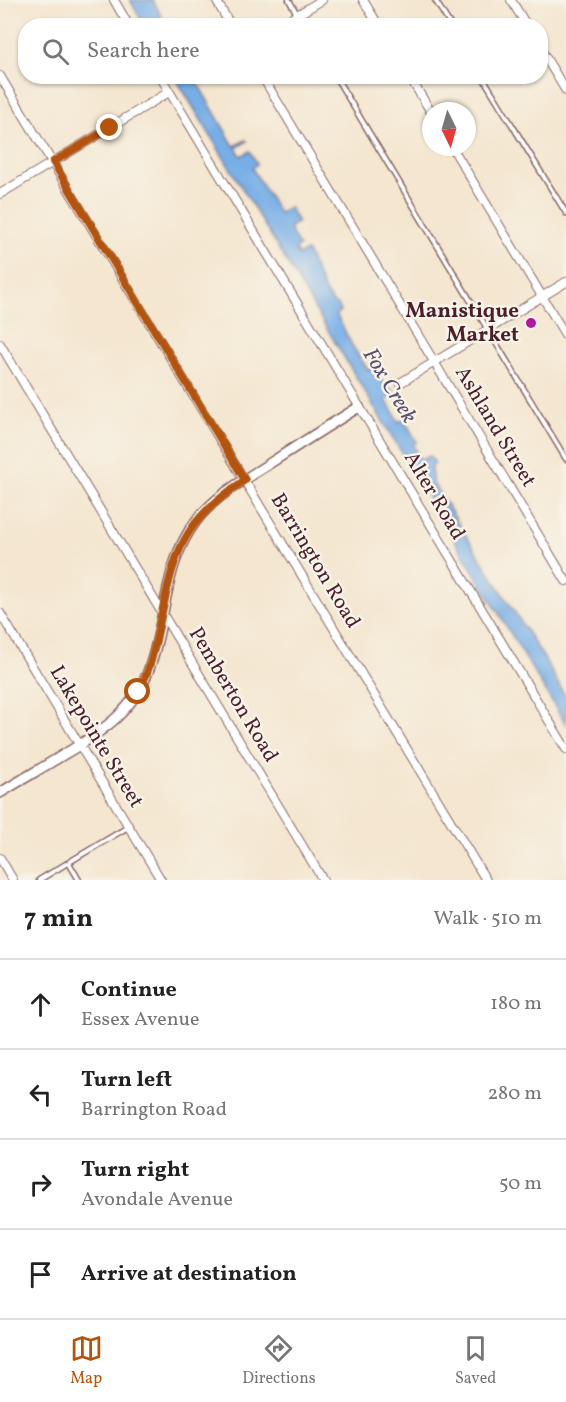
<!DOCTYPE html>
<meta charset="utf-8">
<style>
:root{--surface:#fff;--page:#f6f6f6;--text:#222;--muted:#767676;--line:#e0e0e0;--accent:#b45309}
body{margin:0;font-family:Vollkorn,serif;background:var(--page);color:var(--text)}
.compass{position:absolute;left:422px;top:102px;width:54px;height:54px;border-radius:50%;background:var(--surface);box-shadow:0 2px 4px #0004;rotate:175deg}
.stop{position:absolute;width:18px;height:18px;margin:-14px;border:4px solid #b45309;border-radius:50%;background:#fff}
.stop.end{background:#b45309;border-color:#fff;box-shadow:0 2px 6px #0008}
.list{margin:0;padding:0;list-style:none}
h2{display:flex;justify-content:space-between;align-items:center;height:78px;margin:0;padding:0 24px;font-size:26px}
h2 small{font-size:20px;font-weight:400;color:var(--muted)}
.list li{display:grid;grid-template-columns:39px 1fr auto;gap:18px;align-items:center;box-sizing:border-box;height:90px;padding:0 24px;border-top:2px solid var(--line)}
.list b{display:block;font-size:22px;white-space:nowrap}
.list p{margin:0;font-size:20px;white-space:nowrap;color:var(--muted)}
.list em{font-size:20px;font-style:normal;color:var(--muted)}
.icon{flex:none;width:33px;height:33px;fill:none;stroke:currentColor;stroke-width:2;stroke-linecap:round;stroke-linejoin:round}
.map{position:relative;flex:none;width:566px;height:880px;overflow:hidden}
.search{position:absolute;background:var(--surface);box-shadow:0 2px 4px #0004;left:18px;right:18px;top:18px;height:66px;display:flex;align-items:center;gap:15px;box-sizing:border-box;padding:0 21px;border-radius:24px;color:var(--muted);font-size:22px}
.sheet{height:438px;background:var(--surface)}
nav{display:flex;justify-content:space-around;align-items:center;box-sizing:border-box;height:84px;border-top:2px solid var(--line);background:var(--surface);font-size:16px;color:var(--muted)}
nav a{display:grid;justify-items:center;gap:3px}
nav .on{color:var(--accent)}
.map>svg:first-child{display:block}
.water{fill:#77aee6;stroke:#606688;stroke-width:1.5}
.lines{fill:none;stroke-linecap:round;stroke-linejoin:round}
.service-casing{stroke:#866564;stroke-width:7}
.minor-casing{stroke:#866564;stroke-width:10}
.tertiary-casing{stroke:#866564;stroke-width:12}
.service{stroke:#fff;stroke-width:4}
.minor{stroke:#fff;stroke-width:8}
.tertiary{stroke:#fff;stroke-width:9}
.route{stroke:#b45309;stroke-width:8}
.poi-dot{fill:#b5179e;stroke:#f7f3e8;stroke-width:2}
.labels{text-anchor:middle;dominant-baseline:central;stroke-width:5;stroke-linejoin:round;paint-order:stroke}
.poi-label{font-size:21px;font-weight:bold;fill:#4a1f2b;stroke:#f7f3e8;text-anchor:end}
.street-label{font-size:21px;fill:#4a1f2b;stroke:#f7f3e8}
.water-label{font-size:22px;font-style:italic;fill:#5a516c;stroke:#f7f3e8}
</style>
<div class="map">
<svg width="566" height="880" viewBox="0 0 566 880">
<rect width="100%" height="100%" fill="#f7f3e8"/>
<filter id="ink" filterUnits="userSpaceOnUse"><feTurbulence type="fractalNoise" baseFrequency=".0167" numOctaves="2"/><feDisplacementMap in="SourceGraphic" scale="12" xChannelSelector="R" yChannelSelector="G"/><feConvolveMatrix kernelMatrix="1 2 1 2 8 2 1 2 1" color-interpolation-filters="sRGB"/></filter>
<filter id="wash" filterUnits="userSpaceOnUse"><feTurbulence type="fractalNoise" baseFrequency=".008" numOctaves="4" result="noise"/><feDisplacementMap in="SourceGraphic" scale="24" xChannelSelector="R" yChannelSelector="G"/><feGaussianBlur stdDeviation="1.35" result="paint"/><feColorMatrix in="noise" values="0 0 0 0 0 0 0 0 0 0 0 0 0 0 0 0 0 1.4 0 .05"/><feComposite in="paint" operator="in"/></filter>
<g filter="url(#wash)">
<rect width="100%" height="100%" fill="#f4e6cf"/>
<g class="water">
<polygon points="130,0 153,0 166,25 144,25"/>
<polygon points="175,77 194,77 234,146 246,140 247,141 236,148 241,156 250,151 257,164 252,168 277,210 280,213 289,207 298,222 289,228 299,246 295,249 298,255 307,251 325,292 334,304 338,305 341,311 336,314 353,347 368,370 374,367 388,391 392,389 395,394 386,400 399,422 404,419 417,442 413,445 421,460 430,456 435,463 431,469 433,483 545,660 566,698 566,725"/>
</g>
</g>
<g filter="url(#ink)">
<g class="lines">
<defs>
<g id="service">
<polyline points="289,0 304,26"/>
<polyline points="435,0 451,26"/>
<polyline points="335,76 566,459"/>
<polyline points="482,76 566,213"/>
<polyline points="69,863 79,880"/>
<polyline points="39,880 128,827"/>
</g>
<g id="minor">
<polyline points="114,0 129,26"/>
<polyline points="216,0 231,26"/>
<polyline points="363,0 379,26"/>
<polyline points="511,0 527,26"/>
<polyline points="279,26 322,0"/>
<polyline points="540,48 566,91"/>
<polyline points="0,76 486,880"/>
<polyline points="160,76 566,749"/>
<polyline points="262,76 566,581"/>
<polyline points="409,76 431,112"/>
<polyline points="452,147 566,336"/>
<polyline points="0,194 169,92"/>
<polyline points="0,344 323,880"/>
<polyline points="400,383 566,282"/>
<polyline points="0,613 161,880"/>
<polyline points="0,858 13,880"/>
</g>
<path id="tertiary" d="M0,793C21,780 42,768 63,755C102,732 137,709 151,663C167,615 164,563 196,521C216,495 247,478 275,460C303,442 331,424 359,407"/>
</defs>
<use href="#service" class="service-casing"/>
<use href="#minor" class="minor-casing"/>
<use href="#tertiary" class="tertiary-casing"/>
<use href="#service" class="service"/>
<use href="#minor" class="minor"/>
<use href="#tertiary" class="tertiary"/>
</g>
</g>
<g class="lines" filter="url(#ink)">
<path class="route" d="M110,128L53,162L245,480C179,525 175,552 159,626C154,650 150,671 138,692"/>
</g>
<circle class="poi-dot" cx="531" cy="323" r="6"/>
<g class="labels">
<g class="poi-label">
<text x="519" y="311">Manistique<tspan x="519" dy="24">Market</tspan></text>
</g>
<g class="street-label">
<text transform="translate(495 427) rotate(59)">Ashland Street</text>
<text transform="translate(434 496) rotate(59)">Alter Road</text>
<text transform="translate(315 561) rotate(59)">Barrington Road</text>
<text transform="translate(233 695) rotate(59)">Pemberton Road</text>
<text transform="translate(96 737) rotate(59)">Lakepointe Street</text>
</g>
<g class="water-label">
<text transform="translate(389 386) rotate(59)">Fox Creek</text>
</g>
</g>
</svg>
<svg class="compass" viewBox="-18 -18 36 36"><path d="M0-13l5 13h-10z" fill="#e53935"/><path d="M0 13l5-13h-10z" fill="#767676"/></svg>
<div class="stop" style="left:138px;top:692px"></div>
<div class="stop end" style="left:110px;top:128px"></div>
<div class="search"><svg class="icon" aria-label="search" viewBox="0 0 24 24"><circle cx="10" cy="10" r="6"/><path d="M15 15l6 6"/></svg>Search here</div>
</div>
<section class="sheet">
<h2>7 min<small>Walk · 510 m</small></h2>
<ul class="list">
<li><svg class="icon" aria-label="ahead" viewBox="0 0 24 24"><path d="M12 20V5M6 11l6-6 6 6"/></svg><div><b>Continue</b><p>Essex Avenue</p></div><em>180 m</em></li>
<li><svg class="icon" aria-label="left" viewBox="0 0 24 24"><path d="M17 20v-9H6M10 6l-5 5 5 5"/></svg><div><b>Turn left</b><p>Barrington Road</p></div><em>280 m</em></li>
<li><svg class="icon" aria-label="right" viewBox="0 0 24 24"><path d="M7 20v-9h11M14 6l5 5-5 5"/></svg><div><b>Turn right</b><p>Avondale Avenue</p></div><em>50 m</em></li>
<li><svg class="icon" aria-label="arrive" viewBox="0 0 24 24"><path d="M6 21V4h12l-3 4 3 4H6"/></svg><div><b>Arrive at destination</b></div></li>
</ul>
</section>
<nav>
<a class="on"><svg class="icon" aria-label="map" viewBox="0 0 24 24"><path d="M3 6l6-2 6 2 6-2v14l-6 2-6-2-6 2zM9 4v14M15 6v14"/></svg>Map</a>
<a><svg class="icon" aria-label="directions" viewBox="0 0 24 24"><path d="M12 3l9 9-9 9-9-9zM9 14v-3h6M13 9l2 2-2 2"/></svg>Directions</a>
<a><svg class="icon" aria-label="saved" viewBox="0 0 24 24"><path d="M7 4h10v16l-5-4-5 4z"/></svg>Saved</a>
</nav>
